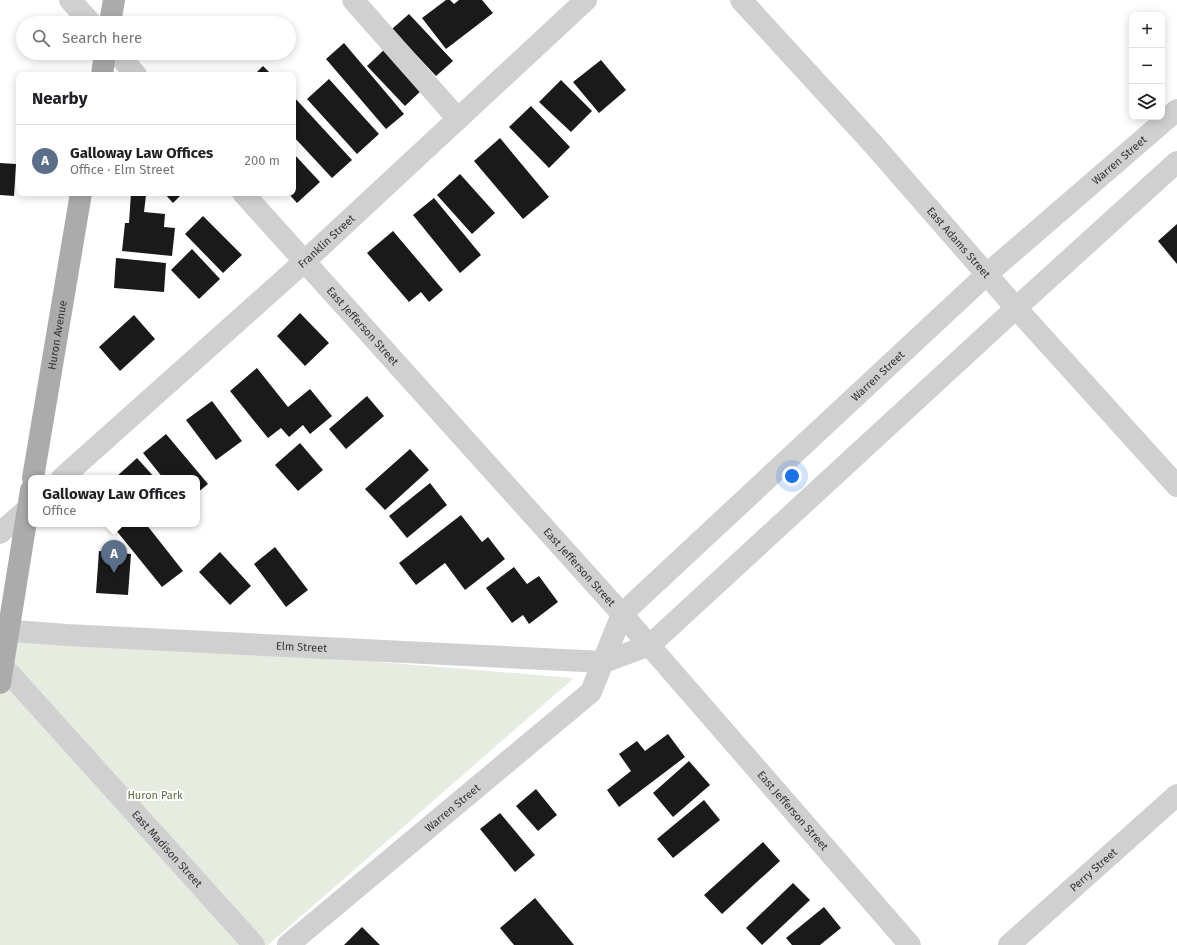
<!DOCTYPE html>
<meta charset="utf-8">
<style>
:root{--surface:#fff;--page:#f2f2f2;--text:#202124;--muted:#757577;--line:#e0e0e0;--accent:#0b8043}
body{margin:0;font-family:"Fira Sans",sans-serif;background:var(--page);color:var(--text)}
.controls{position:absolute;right:12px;top:12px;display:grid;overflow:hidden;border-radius:8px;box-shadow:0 2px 10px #0003}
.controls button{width:36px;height:36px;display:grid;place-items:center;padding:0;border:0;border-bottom:1px solid var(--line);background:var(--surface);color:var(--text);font:20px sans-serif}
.you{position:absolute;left:792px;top:476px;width:14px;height:14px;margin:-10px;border:3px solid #fff;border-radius:50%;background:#1a73e8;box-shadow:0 0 0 6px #1a73e833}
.badge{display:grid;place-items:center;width:26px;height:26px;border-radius:50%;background:var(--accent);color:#fff;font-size:13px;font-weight:700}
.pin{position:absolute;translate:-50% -33px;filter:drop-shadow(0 1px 2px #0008)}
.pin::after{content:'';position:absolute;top:21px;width:14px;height:12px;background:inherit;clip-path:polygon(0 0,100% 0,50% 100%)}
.popup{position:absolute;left:28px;top:475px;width:172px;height:52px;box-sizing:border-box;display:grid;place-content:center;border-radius:8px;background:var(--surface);filter:drop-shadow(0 1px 3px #0005);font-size:13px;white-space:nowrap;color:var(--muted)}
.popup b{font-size:15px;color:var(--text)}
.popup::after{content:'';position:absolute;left:50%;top:100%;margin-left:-8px;border:8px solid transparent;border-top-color:var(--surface)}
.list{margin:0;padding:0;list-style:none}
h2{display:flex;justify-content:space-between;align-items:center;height:52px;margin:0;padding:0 16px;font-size:17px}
h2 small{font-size:13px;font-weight:400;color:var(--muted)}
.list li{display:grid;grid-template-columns:26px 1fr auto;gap:12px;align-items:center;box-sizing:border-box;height:72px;padding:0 16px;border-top:1px solid var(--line)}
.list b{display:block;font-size:15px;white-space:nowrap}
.list p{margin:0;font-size:13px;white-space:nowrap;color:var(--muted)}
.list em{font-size:13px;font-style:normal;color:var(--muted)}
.icon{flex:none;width:22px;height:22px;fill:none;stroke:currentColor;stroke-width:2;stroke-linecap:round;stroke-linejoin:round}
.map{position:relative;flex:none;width:1177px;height:945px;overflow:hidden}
.search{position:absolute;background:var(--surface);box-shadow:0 2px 10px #0003;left:16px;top:16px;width:280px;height:44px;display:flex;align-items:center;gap:10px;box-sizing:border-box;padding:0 14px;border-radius:22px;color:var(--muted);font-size:15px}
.panel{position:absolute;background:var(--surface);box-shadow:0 2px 10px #0003;left:16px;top:72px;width:280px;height:124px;border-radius:8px}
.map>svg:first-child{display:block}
.green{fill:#e6ecdf}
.building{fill:#1a1a1a}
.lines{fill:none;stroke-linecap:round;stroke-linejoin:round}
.minor{stroke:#d0d0d0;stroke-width:22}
.major{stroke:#ababab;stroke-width:22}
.labels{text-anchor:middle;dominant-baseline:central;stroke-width:4;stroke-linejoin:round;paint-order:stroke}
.street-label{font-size:11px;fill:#333;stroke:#fff}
.park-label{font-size:11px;fill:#56703f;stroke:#fff}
</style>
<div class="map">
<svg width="1177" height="945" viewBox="0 0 1177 945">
<rect width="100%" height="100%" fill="#fff"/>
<polygon class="green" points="0,631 574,678 268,945 0,945"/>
<g class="building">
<polygon points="446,0 450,0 454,4 459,0 482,0 493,13 446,49 422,18"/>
<polygon points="409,14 453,61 436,76 392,29"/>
<polygon points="344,43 404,114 386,129 326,59"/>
<polygon points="386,48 424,88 405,106 367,66"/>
<polygon points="601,60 626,90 599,113 573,82"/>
<polygon points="263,66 272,75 254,75"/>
<polygon points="329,79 379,134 357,154 307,99"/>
<polygon points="561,80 592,111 571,132 539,102"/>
<polygon points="293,96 352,160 332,178 293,136"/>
<polygon points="531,106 570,147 549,168 509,127"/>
<polygon points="500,138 549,197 523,219 474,161"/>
<polygon points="293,153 320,182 297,203 288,193 293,193"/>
<polygon points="0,163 16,164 14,196 0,195"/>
<polygon points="460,174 495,213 472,234 437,195"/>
<polygon points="131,193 146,195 144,212 165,214 164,227 175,228 172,256 122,251 125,223 129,223"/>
<polygon points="164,193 183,193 173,203"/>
<polygon points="434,198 481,255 460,273 413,215"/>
<polygon points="203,216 242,255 223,273 185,234"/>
<polygon points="1177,224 1177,264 1158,241"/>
<polygon points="393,231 443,290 429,302 421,292 409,302 367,253"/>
<polygon points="192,249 220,279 199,299 171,270"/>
<polygon points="116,258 166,263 164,292 114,288"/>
<polygon points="300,313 329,343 305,366 277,336"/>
<polygon points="134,315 155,339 120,371 99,347"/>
<polygon points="257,368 288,407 310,389 332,416 310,434 303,425 289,437 281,428 268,438 230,391"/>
<polygon points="367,396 384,416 346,449 329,429"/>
<polygon points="212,401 242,441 216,460 186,420"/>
<polygon points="166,434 208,484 197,493 197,478 163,478 143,453"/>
<polygon points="300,443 323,470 298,491 275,465"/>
<polygon points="410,449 429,470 385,510 365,489"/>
<polygon points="137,458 155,478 115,478"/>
<polygon points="430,483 447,505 407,538 389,516"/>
<polygon points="461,515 482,542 488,537 505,559 465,590 445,563 416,585 399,563"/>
<polygon points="111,524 146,524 183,571 162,587"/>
<polygon points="275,547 308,590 286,607 254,564"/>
<polygon points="99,551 131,554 128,595 96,593"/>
<polygon points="220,552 251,586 230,605 199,572"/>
<polygon points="514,567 527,584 539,576 558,602 529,624 523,615 512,623 486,588"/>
<polygon points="668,734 685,757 619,807 607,790 631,771 619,754 637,741 645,751"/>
<polygon points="689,761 710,785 673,817 653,793"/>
<polygon points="536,789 557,815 538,831 516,806"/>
<polygon points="704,800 720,820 673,858 657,839"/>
<polygon points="500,813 535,855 515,872 480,829"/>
<polygon points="763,842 780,861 722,914 704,895"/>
<polygon points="793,883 810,900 762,945 746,928"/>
<polygon points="535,898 574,945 514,945 500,928"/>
<polygon points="824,907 841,928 820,945 792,945 786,938"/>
<polygon points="362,927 380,945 344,945"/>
</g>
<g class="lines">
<g class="minor">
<polyline points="70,0 91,23"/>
<polyline points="353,0 458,119"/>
<path id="s1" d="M741,0L873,144L1016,308L1177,486"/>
<polyline points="117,53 136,75"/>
<path id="s2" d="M243,193L622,614L910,945"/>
<path id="s3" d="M62,478L305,261L586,0"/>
<polyline points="0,533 31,506"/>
<path id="s4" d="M0,630L67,635L604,662L650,645L1016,308L1177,162"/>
<path id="s5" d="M0,663L254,945"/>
<path id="s6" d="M288,945L591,692L622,614L987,274L1177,110"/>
<path id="s7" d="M1009,945L1177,795"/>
</g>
<g class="major">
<polyline points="110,23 114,0"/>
<polyline points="102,75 105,53"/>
<path id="s8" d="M33,478L81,193"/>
<polyline points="0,683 31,490"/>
</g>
</g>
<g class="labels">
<g class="street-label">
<text stroke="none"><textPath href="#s6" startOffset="1152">Warren Street</textPath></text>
<text stroke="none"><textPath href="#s3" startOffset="355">Franklin Street</textPath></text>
<text stroke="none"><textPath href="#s1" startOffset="326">East Adams Street</textPath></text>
<text stroke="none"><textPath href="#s2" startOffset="179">East Jefferson Street</textPath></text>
<text stroke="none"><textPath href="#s8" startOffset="145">Huron Avenue</textPath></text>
<text stroke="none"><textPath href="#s6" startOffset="828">Warren Street</textPath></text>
<text stroke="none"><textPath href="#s2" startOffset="503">East Jefferson Street</textPath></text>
<text stroke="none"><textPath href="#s4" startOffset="302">Elm Street</textPath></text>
<text stroke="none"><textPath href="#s6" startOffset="214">Warren Street</textPath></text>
<text stroke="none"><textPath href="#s2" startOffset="827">East Jefferson Street</textPath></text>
<text stroke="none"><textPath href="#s5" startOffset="250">East Madison Street</textPath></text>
<text stroke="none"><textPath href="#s7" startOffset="113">Perry Street</textPath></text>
</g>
<g class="park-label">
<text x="155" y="795">Huron Park</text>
</g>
</g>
</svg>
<div class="controls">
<button>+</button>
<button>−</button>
<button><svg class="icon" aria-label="layers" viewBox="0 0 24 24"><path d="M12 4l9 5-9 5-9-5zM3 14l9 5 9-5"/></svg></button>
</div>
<div class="you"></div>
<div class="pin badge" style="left:114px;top:573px;background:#5c6f8a">A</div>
<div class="popup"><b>Galloway Law Offices</b>Office</div>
<div class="search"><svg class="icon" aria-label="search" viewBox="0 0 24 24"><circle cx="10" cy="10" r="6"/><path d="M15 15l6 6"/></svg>Search here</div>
<section class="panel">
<h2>Nearby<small></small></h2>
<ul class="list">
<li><span class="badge" style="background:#5c6f8a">A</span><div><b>Galloway Law Offices</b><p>Office · Elm Street</p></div><em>200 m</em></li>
</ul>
</section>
</div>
